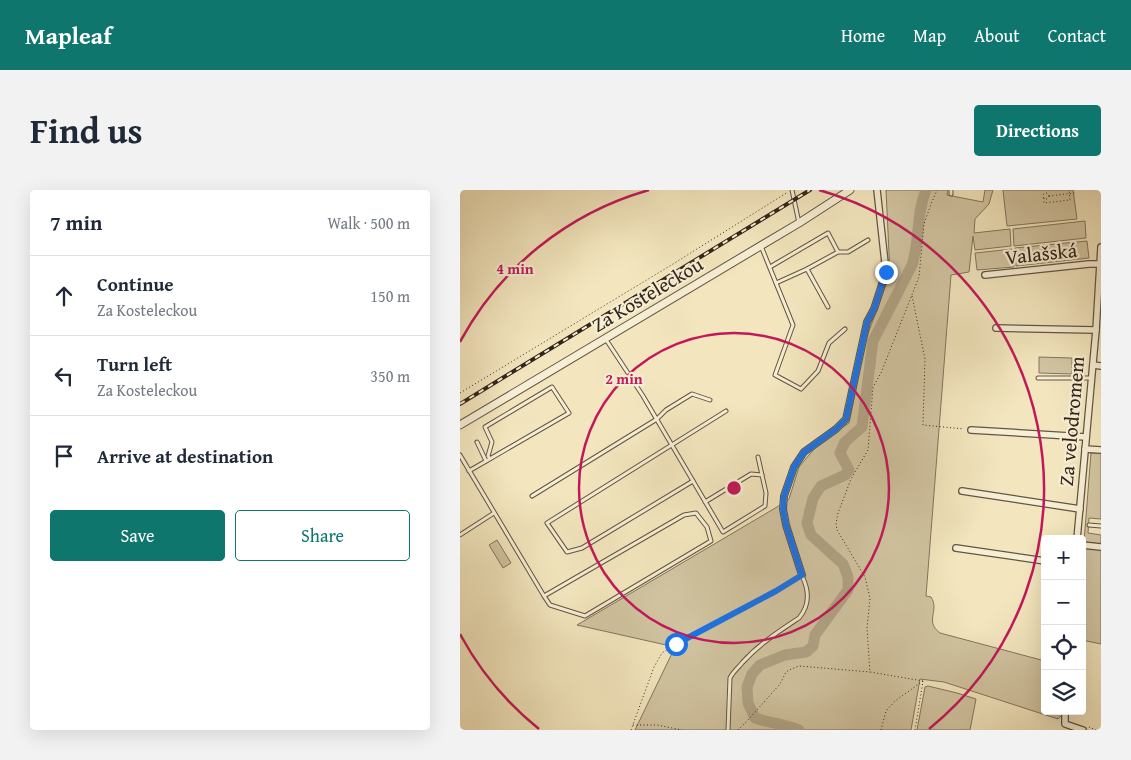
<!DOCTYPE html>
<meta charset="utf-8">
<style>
:root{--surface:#fff;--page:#f2f2f3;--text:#1f2937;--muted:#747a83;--line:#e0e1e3;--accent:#0f766e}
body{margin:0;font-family:"Gentium Book Plus",serif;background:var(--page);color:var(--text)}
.controls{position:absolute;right:15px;bottom:15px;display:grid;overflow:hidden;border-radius:5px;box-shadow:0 5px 20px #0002}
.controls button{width:45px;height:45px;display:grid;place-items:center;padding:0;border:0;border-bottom:1px solid var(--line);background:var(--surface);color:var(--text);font:25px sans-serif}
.stop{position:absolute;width:15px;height:15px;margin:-11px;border:4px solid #1a73e8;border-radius:50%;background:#fff}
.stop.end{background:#1a73e8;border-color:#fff;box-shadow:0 1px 5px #0008}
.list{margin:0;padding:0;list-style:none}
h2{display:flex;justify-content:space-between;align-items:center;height:65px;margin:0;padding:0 20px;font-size:21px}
h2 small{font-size:16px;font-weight:400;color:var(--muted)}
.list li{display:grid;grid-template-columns:32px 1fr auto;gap:15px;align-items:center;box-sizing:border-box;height:80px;padding:0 20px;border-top:1px solid var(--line)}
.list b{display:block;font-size:19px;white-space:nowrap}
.list p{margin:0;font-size:16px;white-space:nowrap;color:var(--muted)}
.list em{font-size:16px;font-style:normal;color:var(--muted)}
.actions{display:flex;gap:10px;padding:15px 20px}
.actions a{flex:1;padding:11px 0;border:1px solid var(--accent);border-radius:5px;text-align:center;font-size:18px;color:var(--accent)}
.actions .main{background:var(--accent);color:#fff}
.icon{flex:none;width:28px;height:28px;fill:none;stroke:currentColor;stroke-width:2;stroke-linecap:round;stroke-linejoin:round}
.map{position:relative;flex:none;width:641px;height:540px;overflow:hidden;border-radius:5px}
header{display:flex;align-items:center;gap:30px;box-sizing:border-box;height:70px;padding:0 25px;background:var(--accent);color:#fff}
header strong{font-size:24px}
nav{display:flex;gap:28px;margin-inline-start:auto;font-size:18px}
.intro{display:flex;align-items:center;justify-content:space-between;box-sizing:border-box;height:120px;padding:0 30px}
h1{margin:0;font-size:35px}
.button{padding:12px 22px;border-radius:5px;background:var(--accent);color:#fff;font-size:18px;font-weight:700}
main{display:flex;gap:30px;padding:0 30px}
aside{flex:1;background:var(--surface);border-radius:5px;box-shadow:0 5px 20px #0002}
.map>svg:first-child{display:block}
.green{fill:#d2c5a2;stroke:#82755e}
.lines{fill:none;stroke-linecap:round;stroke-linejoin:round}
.river{stroke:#b1a486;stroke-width:11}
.service-casing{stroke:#625542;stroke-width:5}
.minor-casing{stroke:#625542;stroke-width:8}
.tertiary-casing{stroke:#625542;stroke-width:9}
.path{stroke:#322519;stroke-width:1;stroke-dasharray:1 2.5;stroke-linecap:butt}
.service{stroke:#f7efd5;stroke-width:3}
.minor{stroke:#f7efd5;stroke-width:5.5}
.tertiary{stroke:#f7efd5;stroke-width:7}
.rail-casing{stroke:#322519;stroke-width:4}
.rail{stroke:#f7efd5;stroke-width:2;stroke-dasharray:5.5;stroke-linecap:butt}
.route{stroke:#1a73e8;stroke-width:6}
.ring{fill:none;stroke:#c2185b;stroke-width:2.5}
.labels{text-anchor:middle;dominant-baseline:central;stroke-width:4.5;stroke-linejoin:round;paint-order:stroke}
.street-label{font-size:20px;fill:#322519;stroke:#f7efd5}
.centre{fill:#c2185b;stroke:#f7efd5;stroke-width:2.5}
.ring-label{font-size:15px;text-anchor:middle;font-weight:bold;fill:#c2185b;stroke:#f7efd5;stroke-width:4.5;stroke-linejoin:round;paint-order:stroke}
</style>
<header>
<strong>Mapleaf</strong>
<nav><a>Home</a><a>Map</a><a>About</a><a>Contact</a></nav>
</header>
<div class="intro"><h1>Find us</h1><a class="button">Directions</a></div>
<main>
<aside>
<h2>7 min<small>Walk · 500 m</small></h2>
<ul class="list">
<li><svg class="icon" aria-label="ahead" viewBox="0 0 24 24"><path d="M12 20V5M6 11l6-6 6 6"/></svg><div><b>Continue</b><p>Za Kosteleckou</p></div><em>150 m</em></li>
<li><svg class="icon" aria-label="left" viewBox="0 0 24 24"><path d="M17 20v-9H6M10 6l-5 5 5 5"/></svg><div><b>Turn left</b><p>Za Kosteleckou</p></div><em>350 m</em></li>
<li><svg class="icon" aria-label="arrive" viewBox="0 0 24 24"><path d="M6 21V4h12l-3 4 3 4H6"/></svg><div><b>Arrive at destination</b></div></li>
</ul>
<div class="actions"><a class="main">Save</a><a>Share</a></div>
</aside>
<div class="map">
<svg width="641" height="540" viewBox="0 0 641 540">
<rect width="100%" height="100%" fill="#f3e6be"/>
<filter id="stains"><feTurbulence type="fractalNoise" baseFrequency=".004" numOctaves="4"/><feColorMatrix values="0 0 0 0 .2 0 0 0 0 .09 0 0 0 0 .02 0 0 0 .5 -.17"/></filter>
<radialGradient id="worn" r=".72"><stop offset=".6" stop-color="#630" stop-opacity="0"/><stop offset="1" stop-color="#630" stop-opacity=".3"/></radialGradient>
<g class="green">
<path d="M426,0H488L487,5L523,12L525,0H533L529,14L515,29L514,43L550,39L551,56L515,60L513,46L509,82L491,85L466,406L471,407C480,421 464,431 480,443L585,471V521H603V524L598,529L484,492L460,489L451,540H175L215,457L117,435L317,317L329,309L339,277L360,252L389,233L406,149L430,84Z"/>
<polygon points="543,0 613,0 617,29 547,36"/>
<polygon points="625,31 626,48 554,56 553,39"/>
<polygon points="627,51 629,68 556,76 555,58"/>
<polygon points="552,59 554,77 517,80 515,63"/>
<polygon points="579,167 612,168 612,184 579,183"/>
<polygon points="631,263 641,263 641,329 629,328 628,343 641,345 641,354 624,352"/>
<polygon points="37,350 51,373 43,378 29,355"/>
<polygon points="622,358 641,360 641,454 622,450"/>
<polygon points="468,496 497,503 516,509 510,540 457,540 465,497"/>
</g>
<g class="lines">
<path class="river" d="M339,540C325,534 309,533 295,528L288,513L287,497L292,484L300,475L325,465L346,462L353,456L355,445L388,400V387L383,374L351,345L347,333L353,308L361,296L385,285L389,280L380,263L385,252L402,237L413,151L452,75C460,51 456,24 466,0"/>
<defs>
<g id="service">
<polyline points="332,0 339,33"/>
<polyline points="491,4 491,0"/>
<polyline points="301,56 333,135 315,185 341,199 358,181 369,153 385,139"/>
<polyline points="378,62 388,62 408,50"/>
<polyline points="310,77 368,43 378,62 347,79"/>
<polyline points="316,93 347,79 368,117"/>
<polyline points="145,148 183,206 263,342 305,316 306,303 302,285 291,284 245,312"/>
<polyline points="578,188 632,188"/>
<polyline points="17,252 26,271"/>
<polyline points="0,265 84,406 224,325 236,323 247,337 251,351 125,426 90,415 84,406"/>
<polyline points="298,267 302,285"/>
<polyline points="9,281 109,223 92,197 25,237 32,252 28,266 30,269"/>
<polyline points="233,291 122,358 107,362 87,333 266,221"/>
<polyline points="72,306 197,229 206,220 232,204 250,210"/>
<polyline points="629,335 641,336"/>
<polyline points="0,345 34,323"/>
<path d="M268,540L270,488C273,482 278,478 282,473C299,454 318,442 339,428C350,415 349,400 342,386"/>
</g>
<g id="minor">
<polyline points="525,85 629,74 640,74"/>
<polyline points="536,138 636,140"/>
<polyline points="633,175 641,176"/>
<polyline points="511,240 626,247"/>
<polyline points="625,259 641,260"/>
<polyline points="502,301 620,319"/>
<polyline points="617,349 636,140 641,57"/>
<polyline points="622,355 641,357"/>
<polyline points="496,358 585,371"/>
<polyline points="342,385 326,335 323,319 324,306 334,277 344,262 376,239 386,229 407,132 414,119 426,82 417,0"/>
<polyline points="605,521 605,534 623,540"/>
</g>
<polyline id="tertiary" points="0,235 339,33 390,0"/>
</defs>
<use href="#service" class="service-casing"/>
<use href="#minor" class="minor-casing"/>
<use href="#tertiary" class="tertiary-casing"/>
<g class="path">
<circle cx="586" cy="6" r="3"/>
<polyline points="589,6 615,3"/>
<polyline points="584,8 584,13 610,10 609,0"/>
<polyline points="452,106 465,169 463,235 504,239"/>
<polyline points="0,203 213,74 328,2"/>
<polyline points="463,491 410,482 407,438 410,408 405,387 377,340 376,333 378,323 391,289 408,260 413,197 421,183 459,87 464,34 471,14 477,0"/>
<polyline points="173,535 197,535 222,540"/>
<polyline points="629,537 636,540"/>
<polyline points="171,540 194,477 202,463 216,454 316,401 336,389"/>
<polyline points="278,540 288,530 320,494 326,482 329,480 339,476 410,482"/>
<polyline points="421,540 426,521 435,511 463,491"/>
<polyline points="455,540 463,491"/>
</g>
<use href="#service" class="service"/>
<use href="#minor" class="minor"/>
<use href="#tertiary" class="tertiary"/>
<defs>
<polyline id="rail" points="0,214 350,0"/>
</defs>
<use href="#rail" class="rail-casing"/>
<use href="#rail" class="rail"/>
</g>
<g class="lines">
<polyline class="route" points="216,454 316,401 342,385 326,335 323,319 324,306 334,277 344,262 376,239 386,229 407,132 414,119 426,82"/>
</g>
<g class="ring">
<circle cx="274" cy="298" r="155"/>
<path d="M79 539A310 310 0 0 1 0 444M0 152A310 310 0 0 1 189 0M359 0A310 310 0 0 1 469 539"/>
</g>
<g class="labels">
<g class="street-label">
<text transform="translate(581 63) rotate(-6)">Valašská</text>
<text transform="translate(187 104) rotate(-31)">Za Kosteleckou</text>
<text transform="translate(611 231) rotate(-85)">Za velodromem</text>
</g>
</g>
<circle cx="274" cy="298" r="8" class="centre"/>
<g class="ring-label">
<text x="55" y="84">4 min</text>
<text x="164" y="194">2 min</text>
</g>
<rect width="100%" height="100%" filter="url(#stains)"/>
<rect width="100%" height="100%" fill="url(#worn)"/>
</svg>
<div class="controls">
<button>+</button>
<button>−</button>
<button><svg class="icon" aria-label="locate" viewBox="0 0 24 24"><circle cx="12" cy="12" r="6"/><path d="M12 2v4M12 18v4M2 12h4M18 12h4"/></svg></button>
<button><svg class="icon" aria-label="layers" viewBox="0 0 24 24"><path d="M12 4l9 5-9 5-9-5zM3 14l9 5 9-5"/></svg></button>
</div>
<div class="stop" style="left:216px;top:454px"></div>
<div class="stop end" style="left:426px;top:82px"></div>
</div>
</main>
